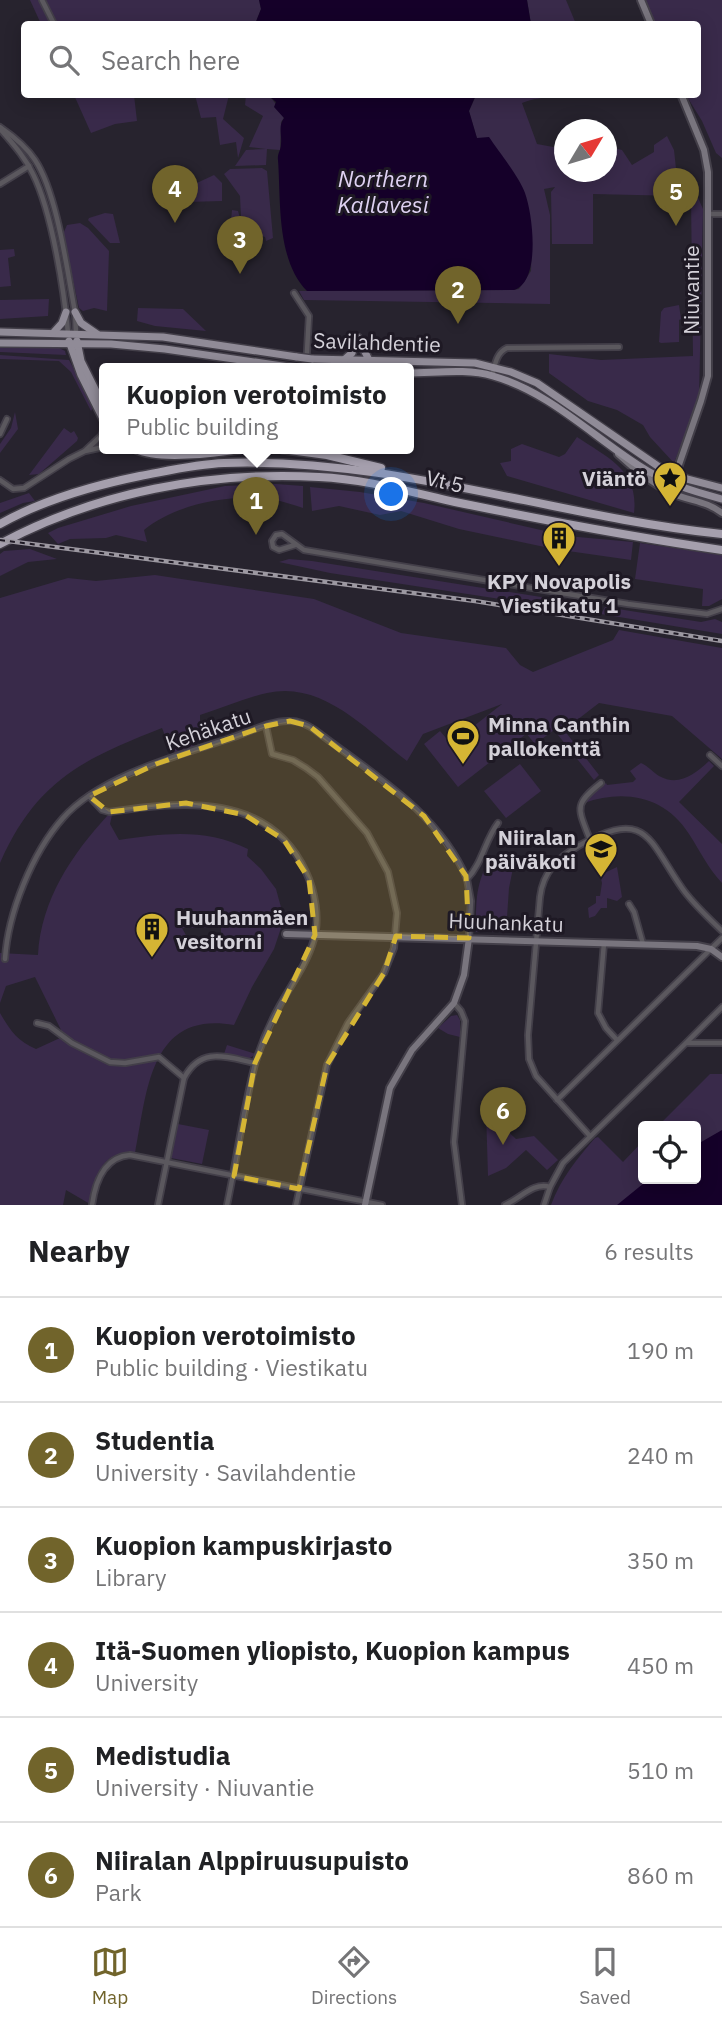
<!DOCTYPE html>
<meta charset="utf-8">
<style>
:root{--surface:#fff;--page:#f6f6f6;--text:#202124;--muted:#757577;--line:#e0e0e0;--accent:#71642b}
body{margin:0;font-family:"IBM Plex Sans",sans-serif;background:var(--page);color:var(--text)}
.controls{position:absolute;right:21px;bottom:21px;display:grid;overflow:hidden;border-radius:7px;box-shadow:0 4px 18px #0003}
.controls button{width:63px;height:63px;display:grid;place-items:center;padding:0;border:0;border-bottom:2px solid var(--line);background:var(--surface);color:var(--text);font:35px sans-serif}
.compass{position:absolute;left:554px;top:119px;width:63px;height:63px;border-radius:50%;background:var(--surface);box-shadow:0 4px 18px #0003;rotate:52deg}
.you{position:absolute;left:392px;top:495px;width:24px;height:24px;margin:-18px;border:5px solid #fff;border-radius:50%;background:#1a73e8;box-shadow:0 0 0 10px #1a73e833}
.badge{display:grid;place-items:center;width:46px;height:46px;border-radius:50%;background:var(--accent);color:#fff;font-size:23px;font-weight:700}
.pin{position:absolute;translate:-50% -58px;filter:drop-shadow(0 2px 4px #0008)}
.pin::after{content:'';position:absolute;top:37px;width:24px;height:21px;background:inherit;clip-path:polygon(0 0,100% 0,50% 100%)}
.popup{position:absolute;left:99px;top:363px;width:315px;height:91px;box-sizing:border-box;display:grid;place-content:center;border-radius:7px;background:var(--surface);filter:drop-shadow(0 2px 5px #0005);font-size:23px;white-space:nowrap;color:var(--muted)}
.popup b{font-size:26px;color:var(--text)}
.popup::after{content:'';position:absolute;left:50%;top:100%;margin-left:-14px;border:14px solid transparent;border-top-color:var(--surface)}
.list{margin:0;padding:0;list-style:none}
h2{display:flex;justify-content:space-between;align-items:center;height:91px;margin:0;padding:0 28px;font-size:30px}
h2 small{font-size:23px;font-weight:400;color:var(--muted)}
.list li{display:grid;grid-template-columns:46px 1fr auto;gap:21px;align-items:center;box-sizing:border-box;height:105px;padding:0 28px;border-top:2px solid var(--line)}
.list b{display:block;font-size:26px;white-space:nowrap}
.list p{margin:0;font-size:23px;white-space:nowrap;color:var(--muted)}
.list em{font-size:23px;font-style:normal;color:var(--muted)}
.icon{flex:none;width:38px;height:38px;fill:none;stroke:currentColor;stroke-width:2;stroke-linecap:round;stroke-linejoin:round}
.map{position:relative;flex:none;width:722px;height:1205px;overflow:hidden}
.search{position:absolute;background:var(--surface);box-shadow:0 4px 18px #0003;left:21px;right:21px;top:21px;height:77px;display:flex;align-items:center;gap:18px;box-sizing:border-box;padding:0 24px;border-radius:7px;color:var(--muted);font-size:26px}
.sheet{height:721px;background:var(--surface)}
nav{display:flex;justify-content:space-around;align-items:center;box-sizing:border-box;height:98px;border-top:2px solid var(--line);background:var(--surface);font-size:19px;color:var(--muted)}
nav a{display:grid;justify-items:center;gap:4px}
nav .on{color:var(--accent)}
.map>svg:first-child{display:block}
.green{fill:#392a4a;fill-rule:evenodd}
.water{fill:#150029}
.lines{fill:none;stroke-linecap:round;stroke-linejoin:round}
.street-casing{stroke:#433f49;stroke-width:8}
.secondary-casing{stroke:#433f49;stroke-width:10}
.primary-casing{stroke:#433f49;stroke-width:10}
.highway-casing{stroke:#433f49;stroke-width:11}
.street{stroke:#5b585e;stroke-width:4.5}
.secondary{stroke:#79757e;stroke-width:6}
.primary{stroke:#908b97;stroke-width:7}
.highway{stroke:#a59fad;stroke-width:8}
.rail-casing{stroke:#9c98a1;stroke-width:4.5}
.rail{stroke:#1e1924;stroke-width:2;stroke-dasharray:5;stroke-linecap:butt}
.primary-bridge-casing{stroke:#433f49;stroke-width:10;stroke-linecap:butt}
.primary-bridge{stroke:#908b97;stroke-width:7}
.marked{fill:#d5b534;fill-opacity:0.2;stroke:#d5b534;stroke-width:5;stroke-dasharray:14 9;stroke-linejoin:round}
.labels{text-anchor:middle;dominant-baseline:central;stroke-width:6;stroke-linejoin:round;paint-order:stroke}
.street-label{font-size:21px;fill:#d4d1d9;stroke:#1e1924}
.poi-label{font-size:21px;font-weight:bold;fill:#d4d1d9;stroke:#1e1924;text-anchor:end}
.water-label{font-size:23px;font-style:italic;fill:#dfd2f3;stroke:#1e1924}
</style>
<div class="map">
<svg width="722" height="1205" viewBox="0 0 722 1205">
<rect width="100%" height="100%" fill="#27232e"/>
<g class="green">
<polygon points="30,0 259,0 261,9 255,24 41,24"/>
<polygon points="527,0 566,0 576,24 531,24"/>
<polygon points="645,0 722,0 722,158 716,153 702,121 686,95 698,94 698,24 655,24"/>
<polygon points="74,95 134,95 137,121 115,124 91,133"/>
<polygon points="195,95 229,95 223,119 244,138 238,158 236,142 220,145 216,117 201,118"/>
<path d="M246,95H268C275,101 279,110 284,118L281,122L280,150L267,149L266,165L235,166L246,150L266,149L249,147L263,116L245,105Z"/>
<path d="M476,95H552C543,99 533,98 522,103L537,144L564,149V172H606L607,146L622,150L632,165L654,152V145L667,136L674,150L679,196L593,194V244H552L551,192L555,187L544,189L550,215V304L304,300L299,291L514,290L519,289L531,271L532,236L477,139L469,111Z"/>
<polygon points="262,168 267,171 273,238 266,241 265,237 262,236 261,241 254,242 254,232 247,233 241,217 240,196 224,174 230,169"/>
<polygon points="214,175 222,183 222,201 187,202 186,188"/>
<polygon points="695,191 703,209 699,399 674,463 650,437 643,425 617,410 588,401 549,373 549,354 601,360 693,356 691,199"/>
<polygon points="232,210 238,211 244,231 244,241 229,242"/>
<polygon points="105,213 113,214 120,243 110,243 88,220 89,218"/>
<polygon points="80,223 88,228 109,251 107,311 94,308 83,311 79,308 63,234 67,225"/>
<polygon points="14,249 15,256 8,258 11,286 0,287 0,250"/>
<polygon points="49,299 48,316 0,319 0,300"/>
<polygon points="679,305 681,319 679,320 679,342 661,343 659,342 661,312 664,308"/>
<polygon points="138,308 183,309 206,331 155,326 137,321"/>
<polygon points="57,347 65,351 66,355 0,352 0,348"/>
<polygon points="0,355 69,360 94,407 91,411 71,372 59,361 0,359"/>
<polygon points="15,412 18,429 0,453 0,444 11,428"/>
<polygon points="64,428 71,433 74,431 78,438 77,441 39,474 29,475"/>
<path d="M577,437C608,458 639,470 634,513L507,476L500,463L511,461V449L522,444L559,457L565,454Z"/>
<path d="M276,484L303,486V508C294,505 285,502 276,500C234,493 177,503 144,530L147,542L116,535L106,538L70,539L58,544L48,533L58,528L131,506L225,486Z"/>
<polygon points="310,487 360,492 424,503 567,536 633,542 631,560 554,549 459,529 401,511 380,515 339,506 312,511"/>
<polygon points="29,493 35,501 23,503 0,513 0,503"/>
<polygon points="640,543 722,555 722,599 709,606 702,606 703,589 635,579"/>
<polygon points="30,549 57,559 28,562 0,576 0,554 4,551"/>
<polygon points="289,559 312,561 598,606 593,613 330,573 279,562"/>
<path d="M155,575L314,599L401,633L506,648L520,665L533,672L613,640L619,630L722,648V759L672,716L599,703L564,730L599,775L594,780L554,730L535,744L516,721L526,734L458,787L424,744L440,731L451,744L502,704L423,734L407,761C367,730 322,680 267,693C245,698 222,708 200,715V739L193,747L172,753L162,728C83,759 36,781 0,863V598L68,578L96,581Z"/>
<polygon points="605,607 701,622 715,619 722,622 722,634 601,614"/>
<path d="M709,761L714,766L679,802L722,844V883C708,868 700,851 689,834C665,796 624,789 584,803V801L606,783L607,785L633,782L636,779L630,771L641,763C648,766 653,772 659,776C679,787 695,774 709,761Z"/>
<polygon points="520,764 541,791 506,818 484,791"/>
<path d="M108,815H112L110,824L119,840C165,833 206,828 248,849L247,856L261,869L276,889L282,911V925L274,949L252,987L234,1025C149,1010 147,1093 135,1153C101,1149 95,1178 90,1204L66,1190L63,1205H0V1013C10,1030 17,1041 36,1049L60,1038L62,1032L35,977L6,986L0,1003V953L38,955C41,900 72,854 108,815ZM221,927V939H188L182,928Z"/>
<path d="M492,855L514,863L509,888L506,932H476C476,901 475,883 492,855Z"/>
<polygon points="617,867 622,897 617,901 607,898 607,908 601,908 595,916 589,918 588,908 596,903 596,896 600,896 602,883 600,875"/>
<polygon points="457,1015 460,1020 460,1037 448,1034 438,1028 451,1016"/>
<polygon points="227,1045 256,1054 247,1060 224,1054"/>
<path d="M710,1074H722V1205H551C561,1178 577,1159 595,1138L598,1137L623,1162L643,1141V1179H696V1126H658Z"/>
<polygon points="486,1111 516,1139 534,1136 558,1160 547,1170 526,1150 506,1168 488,1176"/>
<polygon points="178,1124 209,1130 202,1164 171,1158"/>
</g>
<g class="water">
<polygon points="259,0 527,0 531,24 255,24 261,9"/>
<path d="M268,95H476L469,111L477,138L489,137C499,152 520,178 525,193C533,215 541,282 514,290L307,291C276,260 281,199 278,160C277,154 281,150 281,144C282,134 278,126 284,118L274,107L276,102Z"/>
<polygon points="722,1130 722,1205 617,1205 649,1179 696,1179 696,1145"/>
</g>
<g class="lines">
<defs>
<g id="street">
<polyline points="42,0 54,24"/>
<path d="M0,127C13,136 26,146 35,160C57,193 67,270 75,312L76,333"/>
<path d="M1,130C13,144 25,157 33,174C52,212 64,290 68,333"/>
<polyline points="0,184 29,166"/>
<polyline points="709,214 722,214"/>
<polyline points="294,293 309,316 306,369"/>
<path d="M492,376C495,365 496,353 507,348L619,347"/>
<polyline points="0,434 7,419"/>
<polyline points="86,450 102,435"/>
<polyline points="0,480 13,489 24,488 69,459 85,451 104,447"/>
<polyline points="295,545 279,550 273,547 272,541 276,535 282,534 304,550 628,604 707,614 722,609"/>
<polyline points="266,726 272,754 293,760 306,768 318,777 367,833 388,872 397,913 394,948 384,973 348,1023 327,1065 296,1205"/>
<polyline points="710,755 722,766"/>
<path d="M89,796L102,810L109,812C182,801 269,792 306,872C315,891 320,919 314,939C307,964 292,983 280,1005C270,1023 261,1044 255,1064C243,1110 237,1158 227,1205"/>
<path d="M590,840C578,808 573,805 601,783"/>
<polyline points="629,904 634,912 643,944"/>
<path d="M469,938L471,901L467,879C482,864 485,840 498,823"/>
<polyline points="604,943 598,1013 606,1028 617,1040"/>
<path d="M5,959C8,913 32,853 63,818C101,775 180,755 234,737C251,731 272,720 290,721C300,721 308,725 315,730C371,773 439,812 467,879"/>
<polyline points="454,1003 461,1011 465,1021 454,1142 462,1205"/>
<polyline points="37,1023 49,1026 72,1043 110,1062 125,1063 159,1057 184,1078"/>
<polyline points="687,1042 722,1007"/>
<polyline points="557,1100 722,938"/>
<path d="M590,1136L536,1076L529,1059L528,1035L540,897C543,871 559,857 580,845C647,808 648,839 682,888C693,904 708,917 722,931"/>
<path d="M92,1205C95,1183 104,1157 130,1155L382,1205"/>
<path d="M158,1205L184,1078C201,1046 226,1057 255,1063"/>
<path d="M505,1205C521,1198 533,1182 550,1187"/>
<polyline points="544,1205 550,1187 563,1163 686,1043 722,1043"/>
</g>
<g id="secondary">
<polyline points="641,0 651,24"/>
<path d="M618,454C634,469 652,483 672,493C689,501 707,501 722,513"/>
<polyline points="672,485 701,401 708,376 708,172 704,150 681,94"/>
<polyline points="286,934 697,946 711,949 722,957"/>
<polyline points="365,1205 390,1088 412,1050 454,1003 464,975 469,938"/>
</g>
<g id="primary">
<polyline points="75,312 81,323 97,334"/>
<polyline points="0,332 163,337 297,357"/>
<polyline points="53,333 62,323 66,312"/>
<polyline points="358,338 370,362"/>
<polyline points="69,341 81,375 104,421"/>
<polyline points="77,341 81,361 104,407"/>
<polyline points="0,343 111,344 165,349 296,368"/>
<polyline points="312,359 475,363 511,372 537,383 662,469 687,479 722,488"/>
<polyline points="344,360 352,353 358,338"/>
<path d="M408,373C436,373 466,368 493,376C549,392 591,435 638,465C665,483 692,491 722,499"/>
<polyline points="104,430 102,439 104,444"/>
<polyline points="110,449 121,449"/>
</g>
<g id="highway">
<path d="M136,449C158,460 215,453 240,449"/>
<polyline points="282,449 327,455 381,468"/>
<path d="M0,524C43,500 91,486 140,476C167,471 196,464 224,463C393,457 555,517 722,534"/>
<path d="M0,544C97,492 209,471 319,477C365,479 410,492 455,502C543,520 632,537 722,550"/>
</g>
</defs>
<use href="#street" class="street-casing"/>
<use href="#secondary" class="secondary-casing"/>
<use href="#primary" class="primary-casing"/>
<use href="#highway" class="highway-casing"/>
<use href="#street" class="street"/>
<use href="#secondary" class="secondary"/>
<use href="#primary" class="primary"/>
<use href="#highway" class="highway"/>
<defs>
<polyline id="rail" points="0,540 475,601 722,641"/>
</defs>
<use href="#rail" class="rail-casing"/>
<use href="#rail" class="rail"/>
<defs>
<g id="primary-bridge">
<polyline points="297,357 312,359"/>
<polyline points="296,368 307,369"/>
</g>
</defs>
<use href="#primary-bridge" class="primary-bridge-casing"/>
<use href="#primary-bridge" class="primary-bridge"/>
</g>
<path class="marked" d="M290,721L309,726L424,816L466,876L469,938L396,936L384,973L327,1065L299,1189L234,1176L255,1063L315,935L309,879L284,840L245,815L186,803L109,812L89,796L156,764L266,726Z"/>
<defs>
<symbol id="sight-pin" viewBox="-11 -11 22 30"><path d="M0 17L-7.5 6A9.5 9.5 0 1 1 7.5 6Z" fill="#d5b534" stroke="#1e1924"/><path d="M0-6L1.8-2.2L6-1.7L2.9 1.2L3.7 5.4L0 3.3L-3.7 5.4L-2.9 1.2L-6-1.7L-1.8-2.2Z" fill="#111"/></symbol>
<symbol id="building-pin" viewBox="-11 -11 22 30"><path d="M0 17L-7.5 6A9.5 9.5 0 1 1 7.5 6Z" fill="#d5b534" stroke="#1e1924"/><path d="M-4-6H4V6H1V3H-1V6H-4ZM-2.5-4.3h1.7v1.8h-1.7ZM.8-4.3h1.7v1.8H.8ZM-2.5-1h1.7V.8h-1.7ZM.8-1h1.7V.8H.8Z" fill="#111"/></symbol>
<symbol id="stadium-pin" viewBox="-11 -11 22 30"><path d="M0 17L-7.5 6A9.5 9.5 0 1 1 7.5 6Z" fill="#d5b534" stroke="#1e1924"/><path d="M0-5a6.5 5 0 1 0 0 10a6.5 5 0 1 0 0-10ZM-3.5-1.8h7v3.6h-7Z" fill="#111"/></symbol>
<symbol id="school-pin" viewBox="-11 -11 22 30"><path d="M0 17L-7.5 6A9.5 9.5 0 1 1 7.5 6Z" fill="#d5b534" stroke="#1e1924"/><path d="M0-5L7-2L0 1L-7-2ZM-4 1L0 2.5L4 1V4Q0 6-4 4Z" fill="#111"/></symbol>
</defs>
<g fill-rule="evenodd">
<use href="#sight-pin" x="651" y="459" width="38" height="52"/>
<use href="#building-pin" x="540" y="519" width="38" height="52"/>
<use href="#stadium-pin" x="444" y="717" width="38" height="52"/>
<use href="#school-pin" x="582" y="830" width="38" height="52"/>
<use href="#building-pin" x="133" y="910" width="38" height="52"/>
</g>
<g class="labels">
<g class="street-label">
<text transform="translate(691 290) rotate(-90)">Niuvantie</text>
<text transform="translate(377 342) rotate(2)">Savilahdentie</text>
<text transform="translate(445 481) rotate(13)">Vt 5</text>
<text transform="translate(208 729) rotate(-19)">Kehäkatu</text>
<text transform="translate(506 922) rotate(2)">Huuhankatu</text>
</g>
<g class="poi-label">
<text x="646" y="478">Viäntö</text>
<text x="559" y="581" text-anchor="middle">KPY Novapolis<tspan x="559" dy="24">Viestikatu 1</tspan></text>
<text x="488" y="724" text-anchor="start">Minna Canthin<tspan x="488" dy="24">pallokenttä</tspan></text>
<text x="576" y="837">Niiralan<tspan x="576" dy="24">päiväkoti</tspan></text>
<text x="176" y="917" text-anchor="start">Huuhanmäen<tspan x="176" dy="24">vesitorni</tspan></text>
</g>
<g class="water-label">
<text x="383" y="178">Northern<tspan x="383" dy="26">Kallavesi</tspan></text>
</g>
</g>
</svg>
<div class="controls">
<button><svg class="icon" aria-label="locate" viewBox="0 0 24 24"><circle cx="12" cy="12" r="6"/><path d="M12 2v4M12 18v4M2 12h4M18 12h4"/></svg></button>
</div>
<svg class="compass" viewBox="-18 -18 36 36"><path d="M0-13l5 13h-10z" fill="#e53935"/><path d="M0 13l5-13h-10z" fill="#757577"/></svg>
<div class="you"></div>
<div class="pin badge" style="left:256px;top:535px">1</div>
<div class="popup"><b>Kuopion verotoimisto</b>Public building</div>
<div class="pin badge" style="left:458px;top:324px">2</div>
<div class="pin badge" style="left:240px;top:274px">3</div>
<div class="pin badge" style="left:175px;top:223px">4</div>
<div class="pin badge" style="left:676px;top:226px">5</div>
<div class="pin badge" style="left:503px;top:1145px">6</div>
<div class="search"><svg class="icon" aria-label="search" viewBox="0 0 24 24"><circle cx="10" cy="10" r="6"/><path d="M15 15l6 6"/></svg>Search here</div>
</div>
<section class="sheet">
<h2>Nearby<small>6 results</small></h2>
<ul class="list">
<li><span class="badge">1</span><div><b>Kuopion verotoimisto</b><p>Public building · Viestikatu</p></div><em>190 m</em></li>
<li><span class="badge">2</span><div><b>Studentia</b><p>University · Savilahdentie</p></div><em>240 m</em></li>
<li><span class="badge">3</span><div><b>Kuopion kampuskirjasto</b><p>Library</p></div><em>350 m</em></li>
<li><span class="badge">4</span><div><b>Itä-Suomen yliopisto, Kuopion kampus</b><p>University</p></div><em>450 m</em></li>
<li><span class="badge">5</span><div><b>Medistudia</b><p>University · Niuvantie</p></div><em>510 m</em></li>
<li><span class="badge">6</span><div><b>Niiralan Alppiruusupuisto</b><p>Park</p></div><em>860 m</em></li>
</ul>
</section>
<nav>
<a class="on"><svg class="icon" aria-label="map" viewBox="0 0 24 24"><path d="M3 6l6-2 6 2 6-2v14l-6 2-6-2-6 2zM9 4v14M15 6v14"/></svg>Map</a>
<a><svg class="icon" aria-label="directions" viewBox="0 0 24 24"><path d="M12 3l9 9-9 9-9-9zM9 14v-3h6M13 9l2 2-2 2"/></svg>Directions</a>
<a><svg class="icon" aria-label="saved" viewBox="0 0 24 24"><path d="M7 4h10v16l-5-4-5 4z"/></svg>Saved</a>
</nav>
